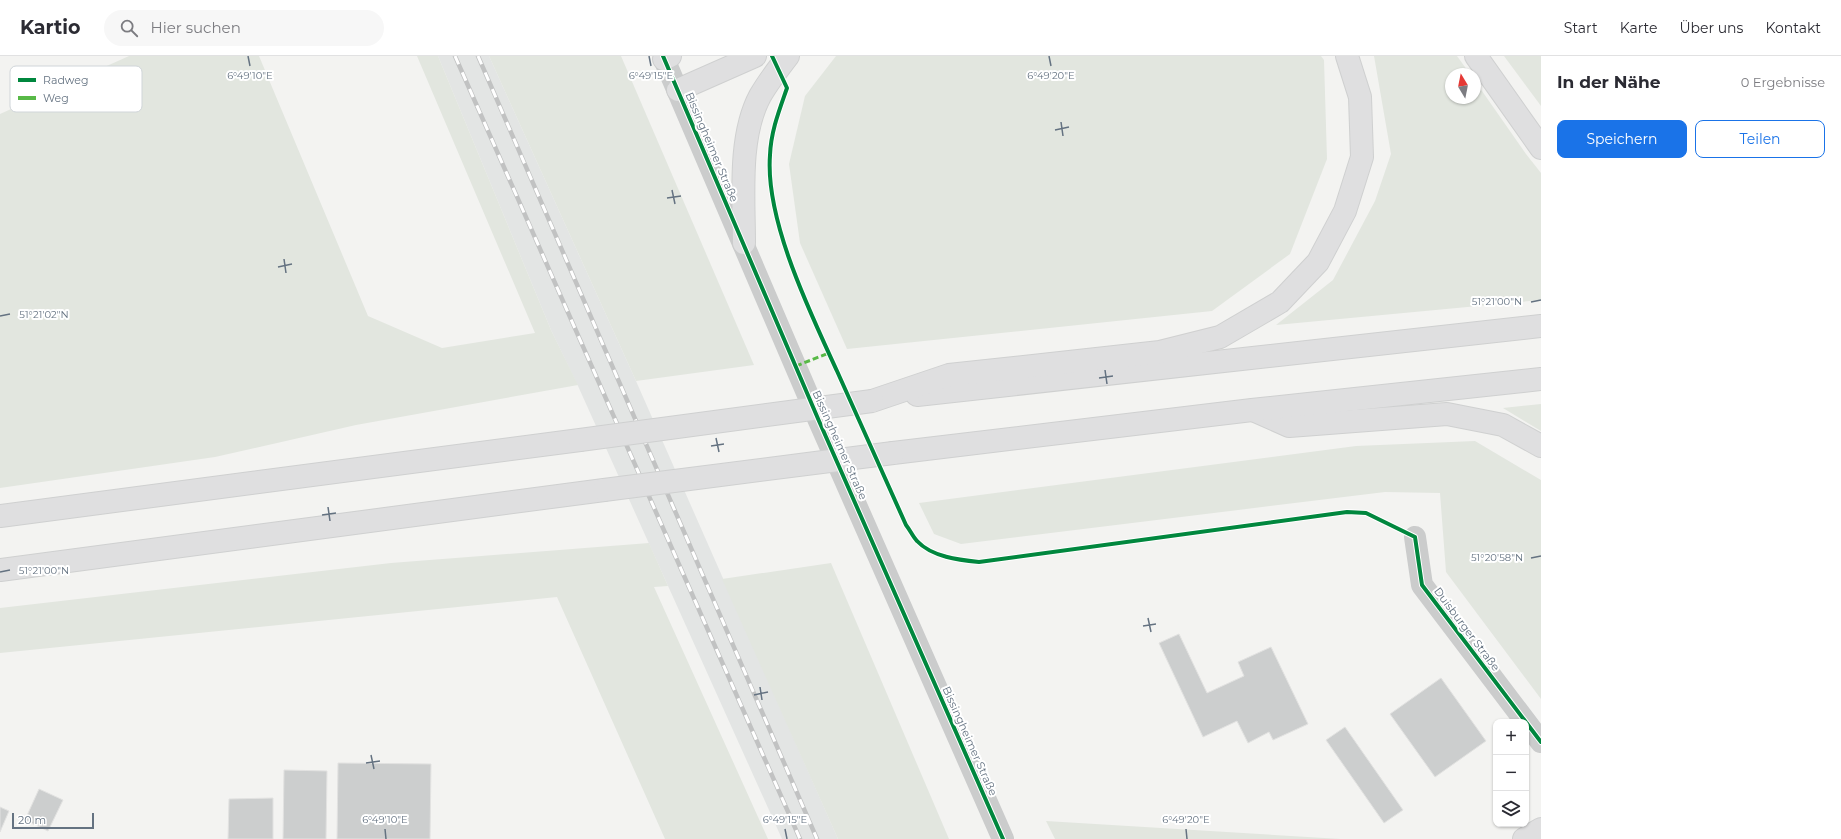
<!DOCTYPE html>
<html lang="de">
<meta charset="utf-8">
<style>
:root{--surface:#fff;--page:#f7f7f7;--text:#2b2b33;--muted:#7c7c81;--line:#e1e1e2;--accent:#1a73e8}
body{margin:0;font-family:Montserrat,sans-serif;background:var(--page);color:var(--text)}
.controls{position:absolute;right:12px;bottom:12px;display:grid;overflow:hidden;border-radius:8px;box-shadow:0 1px 3px #0004}
.controls button{width:36px;height:36px;display:grid;place-items:center;padding:0;border:0;border-bottom:1px solid var(--line);background:var(--surface);color:var(--text);font:20px sans-serif}
.compass{position:absolute;left:1445px;top:12px;width:36px;height:36px;border-radius:50%;background:var(--surface);box-shadow:0 1px 3px #0004;rotate:350deg}
.scale{position:absolute;left:12px;bottom:10px;width:82px;box-sizing:border-box;padding-left:4px;border:2px solid #647281;border-top:0;font-size:11px;line-height:14px;white-space:nowrap;color:#647281;-webkit-text-stroke:3px #fff;paint-order:stroke}
.list{margin:0;padding:0;list-style:none}
h2{display:flex;justify-content:space-between;align-items:center;height:52px;margin:0;padding:0 16px;font-size:17px}
h2 small{font-size:13px;font-weight:400;color:var(--muted)}
.actions{display:flex;gap:8px;padding:12px 16px}
.actions a{flex:1;padding:9px 0;border:1px solid var(--accent);border-radius:8px;text-align:center;font-size:14px;color:var(--accent)}
.actions .main{background:var(--accent);color:#fff}
.icon{flex:none;width:22px;height:22px;fill:none;stroke:currentColor;stroke-width:2;stroke-linecap:round;stroke-linejoin:round}
.map{position:relative;flex:none;width:1541px;height:783px;overflow:hidden}
header{display:flex;align-items:center;gap:24px;box-sizing:border-box;height:56px;padding:0 20px;background:var(--surface);border-bottom:1px solid var(--line)}
header strong{font-size:19px}
nav{display:flex;gap:22px;margin-inline-start:auto;font-size:14px}
.search{width:280px;height:36px;background:var(--page);display:flex;align-items:center;gap:10px;box-sizing:border-box;padding:0 14px;border-radius:22px;color:var(--muted);font-size:15px}
main{display:flex}
aside{flex:1;background:var(--surface)}
.map>svg:first-child{display:block}
.built{fill:#e3e5e4}
.green{fill:#e2e6df}
.building{fill:#cccece;stroke:#e2e2e1}
.lines{fill:none;stroke-linecap:round;stroke-linejoin:round}
.motorway-casing{stroke:#cfd0d0;stroke-width:24}
.minor{stroke:#cbcccc;stroke-width:22}
.tertiary{stroke:#cbcccc;stroke-width:22}
.motorway{stroke:#dfdfe0;stroke-width:22}
.rail-casing{stroke:#c1c2c2;stroke-width:4.5}
.rail{stroke:#fff;stroke-width:3;stroke-dasharray:9;stroke-linecap:butt}
.motorway-bridge-casing{stroke:#cfd0d0;stroke-width:24;stroke-linecap:butt}
.motorway-bridge{stroke:#dfdfe0;stroke-width:22}
.quiet{stroke:#58b947;stroke-width:3;stroke-dasharray:6 3;stroke-linecap:butt}
.cycleway-casing{stroke:#fff;stroke-width:6}
.cycleway{stroke:#00873e;stroke-width:4}
.ticks{fill:none;stroke:#647281;stroke-width:1.5}
.labels{text-anchor:middle;dominant-baseline:central;stroke-width:4;stroke-linejoin:round;paint-order:stroke}
.street-label{font-size:11px;fill:#647281;stroke:#fff}
.key{fill:#fff;stroke:#d0d5d9;stroke-width:1}
.key-label{font-size:11px;fill:#647281}
.ticks-label{font-size:10px;text-anchor:middle;fill:#647281;stroke:#fff;stroke-width:4;stroke-linejoin:round;paint-order:stroke}
</style>
<header>
<strong>Kartio</strong>
<div class="search"><svg class="icon" aria-label="search" viewBox="0 0 24 24"><circle cx="10" cy="10" r="6"/><path d="M15 15l6 6"/></svg>Hier suchen</div>
<nav><a>Start</a><a>Karte</a><a>Über uns</a><a>Kontakt</a></nav>
</header>
<main>
<div class="map">
<svg width="1541" height="783" viewBox="0 0 1541 783">
<rect width="100%" height="100%" fill="#f3f3f1"/>
<polygon class="built" points="438,0 489,0 636,325 838,783 782,783 578,330 551,274"/>
<g class="green">
<polygon points="129,0 259,0 368,260 442,292 535,277 417,0 438,0 551,274 578,329 356,369 215,401 0,432 0,58"/>
<polygon points="489,0 621,0 754,309 636,325"/>
<polygon points="836,0 1321,0 1324,4 1327,103 1290,198 1212,255 847,293 800,187 789,108 805,40"/>
<polygon points="1374,0 1457,0 1470,18 1451,18 1451,42 1475,42 1475,25 1526,98 1541,117 1541,244 1276,269 1333,224 1375,145 1391,98"/>
<polygon points="1504,0 1541,0 1541,50"/>
<polygon points="1541,348 1541,375 1503,352"/>
<polygon points="1475,385 1541,424 1541,643 1446,516 1440,437 1385,436 961,488 934,478 919,447 1356,390"/>
<polygon points="649,487 668,530 654,531 768,783 665,783 557,541 0,597 0,552 391,507"/>
<polygon points="831,507 949,783 838,783 722,523"/>
<polygon points="1046,765 1341,783 1055,783"/>
</g>
<g class="building">
<polygon points="1179,578 1207,637 1244,620 1238,606 1271,591 1308,668 1273,684 1269,676 1248,687 1237,665 1203,681 1159,587"/>
<polygon points="1441,622 1486,685 1435,721 1390,658"/>
<polygon points="1345,671 1403,754 1384,767 1326,684"/>
<polygon points="338,707 431,708 430,783 337,783"/>
<polygon points="284,714 327,715 326,783 283,783"/>
<polygon points="39,733 63,744 48,775 25,764"/>
<polygon points="273,742 273,783 228,783 229,743"/>
<polygon points="0,751 9,755 0,776"/>
</g>
<g class="lines">
<defs>
<g id="motorway">
<polyline points="1476,0 1541,92"/>
<polyline points="664,3 670,0"/>
<polyline points="678,34 755,0"/>
<path d="M744,187C744,142 738,81 760,40C768,26 778,13 788,0"/>
<polyline points="917,339 1541,270"/>
<polyline points="872,345 949,319 1160,296 1220,281 1280,246 1318,206 1345,155 1362,101 1360,41 1347,0"/>
<polyline points="1253,354 1289,370 1447,358 1503,369 1541,390"/>
<polyline points="893,397 1252,354 1541,323"/>
<polyline points="0,460 580,384"/>
<polyline points="0,514 604,434"/>
<polyline points="1524,783 1541,773"/>
</g>
</defs>
<use href="#motorway" class="motorway-casing"/>
<polyline class="minor" points="1415,481 1422,529 1541,686"/>
<polyline class="tertiary" points="664,3 819,365 1003,783"/>
<use href="#motorway" class="motorway"/>
<defs>
<g id="rail">
<polyline points="455,0 800,783"/>
<polyline points="478,0 817,783"/>
</g>
</defs>
<use href="#rail" class="rail-casing"/>
<use href="#rail" class="rail"/>
<defs>
<g id="motorway-bridge">
<polyline points="580,384 872,345"/>
<polyline points="604,434 893,397"/>
</g>
</defs>
<use href="#motorway-bridge" class="motorway-bridge-casing"/>
<use href="#motorway-bridge" class="motorway-bridge"/>
<polyline class="quiet" points="796,310 829,297"/>
<defs>
<g id="cycleway">
<polyline points="663,0 819,365 1003,783"/>
<path d="M772,0L787,32C779,55 771,75 770,99C765,164 810,256 837,315C860,366 883,418 906,469C910,474 913,481 917,485C932,501 959,504 979,506L1347,456L1366,457L1415,481L1422,529L1541,686"/>
</g>
</defs>
<use href="#cycleway" class="cycleway-casing"/>
<use href="#cycleway" class="cycleway"/>
</g>
<path class="ticks" d="M248,0L250,10M649,0L651,10M1049,0L1051,10M1061,66L1063,80M1055,74L1069,71M672,134L675,148M667,142L681,140M284,203L286,217M278,211L292,208M1531,246L1541,244M0,260L10,258M1105,314L1107,328M1099,322L1113,320M716,382L719,396M711,390L724,388M328,451L330,465M322,459L336,457M1531,502L1541,500M0,516L10,514M1148,562L1151,576M1143,570L1156,568M760,631L762,644M754,639L768,636M371,699L374,713M366,707L380,705M385,773L386,783M785,773L787,783M1186,773L1187,783"/>
<g class="labels">
<g class="street-label">
<text transform="translate(712 91) rotate(67)">Bissingheimer Straße</text>
<text transform="translate(840 389) rotate(66)">Bissingheimer Straße</text>
<text transform="translate(1467 573) rotate(53)">Duisburger Straße</text>
<text transform="translate(970 685) rotate(66)">Bissingheimer Straße</text>
</g>
</g>
<rect x="10" y="10" width="132" height="46" rx="6" class="key"/>
<rect x="18" y="22" width="18" height="4" fill="#00873e"/>
<rect x="18" y="40" width="18" height="4" fill="#58b947"/>
<g class="key-label">
<text x="43" y="28">Radweg</text>
<text x="43" y="46">Weg</text>
</g>
<g class="ticks-label">
<text x="250" y="23">6°49'10"E</text>
<text x="651" y="23">6°49'15"E</text>
<text x="1051" y="23">6°49'20"E</text>
<text x="1497" y="249">51°21'00"N</text>
<text x="44" y="262">51°21'02"N</text>
<text x="1497" y="505">51°20'58"N</text>
<text x="44" y="518">51°21'00"N</text>
<text x="385" y="767">6°49'10"E</text>
<text x="785" y="767">6°49'15"E</text>
<text x="1186" y="767">6°49'20"E</text>
</g>
</svg>
<div class="controls">
<button>+</button>
<button>−</button>
<button><svg class="icon" aria-label="layers" viewBox="0 0 24 24"><path d="M12 4l9 5-9 5-9-5zM3 14l9 5 9-5"/></svg></button>
</div>
<svg class="compass" viewBox="-18 -18 36 36"><path d="M0-13l5 13h-10z" fill="#e53935"/><path d="M0 13l5-13h-10z" fill="#7c7c81"/></svg>
<div class="scale">20 m</div>
</div>
<aside>
<h2>In der Nähe<small>0 Ergebnisse</small></h2>
<ul class="list">
</ul>
<div class="actions"><a class="main">Speichern</a><a>Teilen</a></div>
</aside>
</main>
